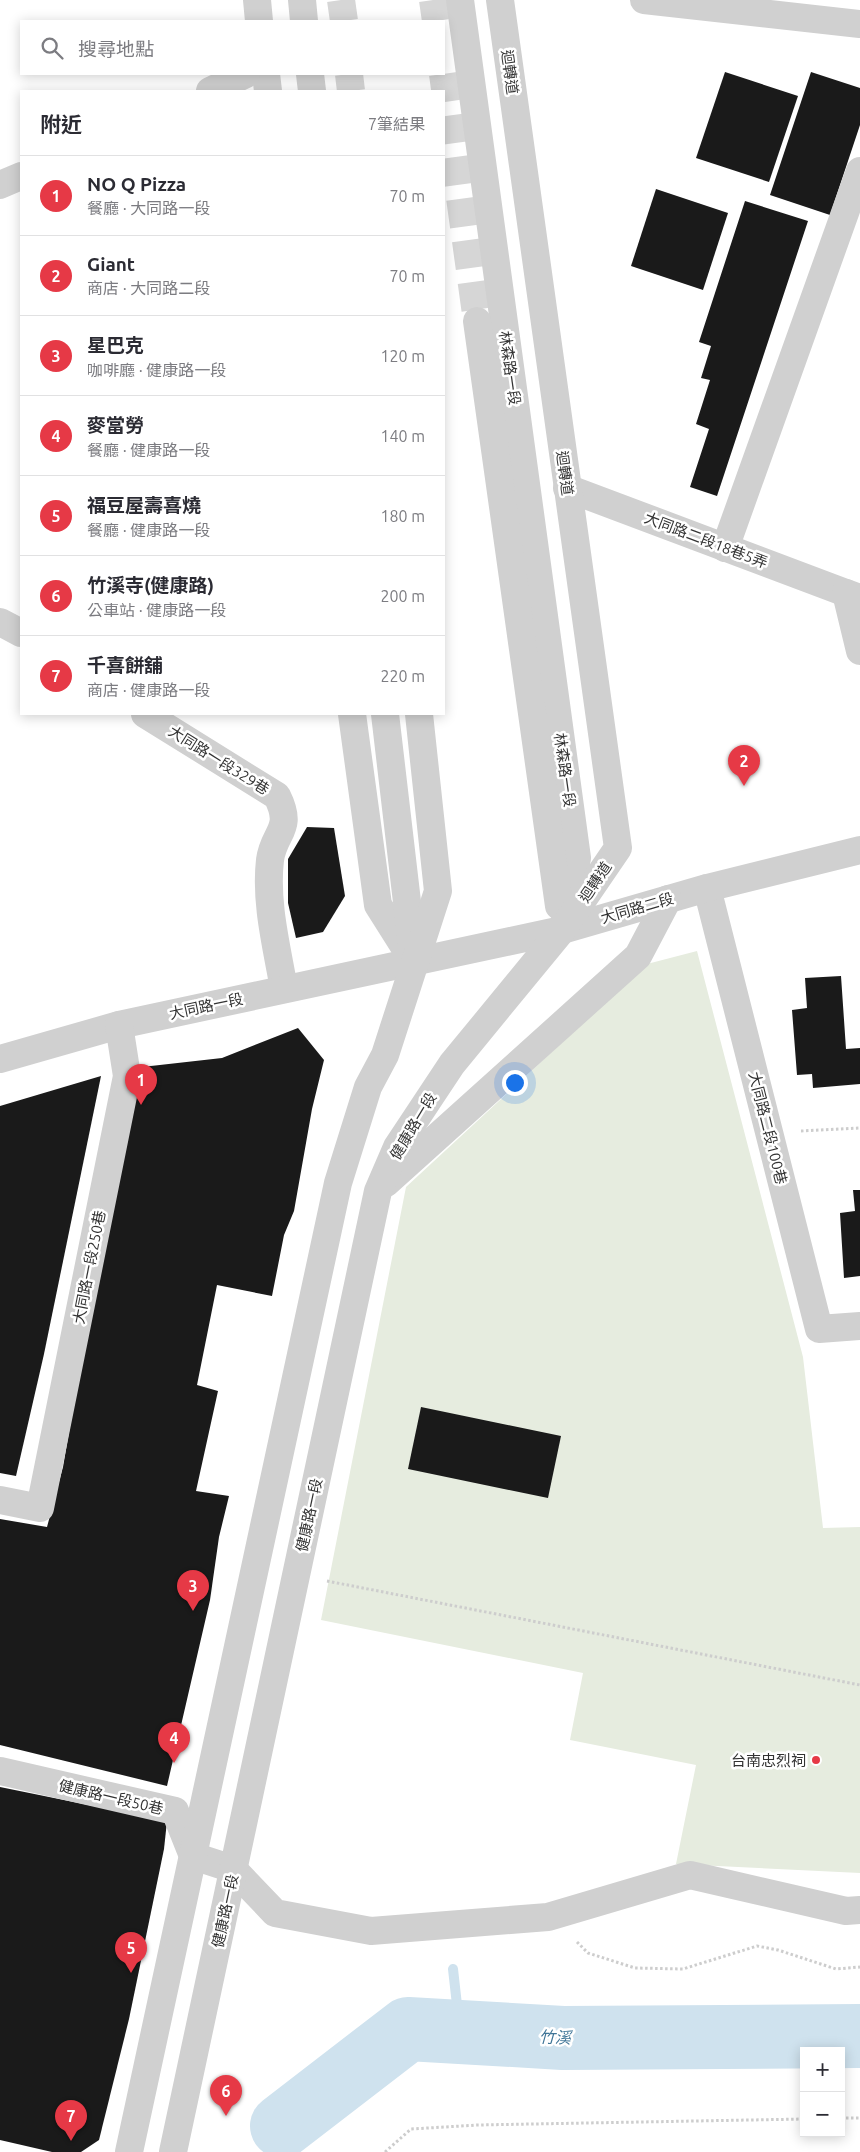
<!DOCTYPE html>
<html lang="zh-TW">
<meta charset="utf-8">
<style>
:root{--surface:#fff;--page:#f7f7f7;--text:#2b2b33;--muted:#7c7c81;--line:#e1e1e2;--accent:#e63946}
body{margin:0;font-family:Ubuntu,"Noto Sans TC",sans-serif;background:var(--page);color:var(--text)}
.controls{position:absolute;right:15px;bottom:15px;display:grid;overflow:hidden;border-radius:0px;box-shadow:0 2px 12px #0003}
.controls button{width:45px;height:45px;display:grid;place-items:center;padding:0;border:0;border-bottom:1px solid var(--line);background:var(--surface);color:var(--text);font:25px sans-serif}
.you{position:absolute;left:514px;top:1082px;width:18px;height:18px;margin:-12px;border:4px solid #fff;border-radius:50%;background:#1a73e8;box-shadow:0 0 0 8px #1a73e833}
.badge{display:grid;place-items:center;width:32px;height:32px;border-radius:50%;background:var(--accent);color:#fff;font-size:16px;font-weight:700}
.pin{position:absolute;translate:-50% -41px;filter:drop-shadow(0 1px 2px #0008)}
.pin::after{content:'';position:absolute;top:26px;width:18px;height:15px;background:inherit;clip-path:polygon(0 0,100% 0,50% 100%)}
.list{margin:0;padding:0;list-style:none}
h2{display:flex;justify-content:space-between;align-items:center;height:65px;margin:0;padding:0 20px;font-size:21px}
h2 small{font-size:16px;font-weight:400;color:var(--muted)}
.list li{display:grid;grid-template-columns:32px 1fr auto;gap:15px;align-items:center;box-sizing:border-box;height:80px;padding:0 20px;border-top:1px solid var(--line)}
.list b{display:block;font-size:19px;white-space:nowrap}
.list p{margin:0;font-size:16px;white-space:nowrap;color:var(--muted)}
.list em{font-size:16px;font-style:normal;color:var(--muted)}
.icon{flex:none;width:28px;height:28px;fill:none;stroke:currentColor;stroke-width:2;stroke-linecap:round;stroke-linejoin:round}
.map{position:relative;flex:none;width:860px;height:2152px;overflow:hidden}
.search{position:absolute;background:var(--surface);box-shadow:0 2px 12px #0003;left:20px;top:20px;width:425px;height:55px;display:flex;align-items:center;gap:12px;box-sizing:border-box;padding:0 18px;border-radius:0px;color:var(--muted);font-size:19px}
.panel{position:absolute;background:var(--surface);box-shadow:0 2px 12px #0003;left:20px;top:90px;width:425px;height:625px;border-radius:0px}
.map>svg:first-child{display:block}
.green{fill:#e6ecdf}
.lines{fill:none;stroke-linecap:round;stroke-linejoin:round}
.stream{stroke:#cfe2ee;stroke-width:10}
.river{stroke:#cfe2ee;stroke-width:64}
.building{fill:#1a1a1a}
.minor-tunnel{stroke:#d6d6d6;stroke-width:28;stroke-dasharray:28 14;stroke-linecap:butt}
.path{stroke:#cdcdcd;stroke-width:3;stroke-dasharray:2.5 2.5;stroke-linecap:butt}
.minor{stroke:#d0d0d0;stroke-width:28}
.poi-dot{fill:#e63946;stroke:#fff;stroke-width:2}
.labels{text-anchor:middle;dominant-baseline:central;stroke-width:5;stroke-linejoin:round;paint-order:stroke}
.street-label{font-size:15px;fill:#333;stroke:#fff}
.poi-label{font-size:15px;fill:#333;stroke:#fff;text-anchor:end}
.water-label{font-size:16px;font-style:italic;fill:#3f7597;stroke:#fff}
</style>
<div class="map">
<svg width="860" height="2152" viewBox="0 0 860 2152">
<rect width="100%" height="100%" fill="#fff"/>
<polygon class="green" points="697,951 803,1357 823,1528 860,1527 860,1873 676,1864 696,1765 570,1740 583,1673 321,1620 406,1187 647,964"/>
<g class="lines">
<polyline class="stream" points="453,1969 460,2032"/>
<polyline class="river" points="282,2126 408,2029 563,2038 860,2036"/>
</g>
<g class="building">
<polygon points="725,72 798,96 769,182 696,158"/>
<polygon points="811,72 860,88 860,125 830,215 770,195"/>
<polygon points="656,189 728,213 703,290 631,266"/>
<polygon points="745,201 808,221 717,496 690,487 709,429 696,424 710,380 701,378 711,346 699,342"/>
<polygon points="307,827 334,828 345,896 323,932 296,938 288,903 288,859"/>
<polygon points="841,976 846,1049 860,1048 860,1084 813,1088 812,1074 797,1075 792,1010 807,1008 805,978"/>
<polygon points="298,1028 324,1060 312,1109 294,1211 284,1235 272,1296 217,1285 197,1385 218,1391 196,1491 229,1496 219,1537 210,1600 167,1786 0,1745 0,1519 47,1527 63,1467 73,1409 142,1067 222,1058"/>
<polygon points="101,1076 44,1354 16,1476 0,1473 0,1106"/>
<polygon points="853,1190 860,1190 860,1276 844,1278 840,1213 855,1211"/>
<polygon points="421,1407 561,1436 548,1498 408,1469"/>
<polygon points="0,1787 167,1821 164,1849 129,2019 99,2140 81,2152 52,2152 0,2140"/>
</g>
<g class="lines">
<g class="minor-tunnel">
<polyline points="341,0 344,21"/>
<polyline points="433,0 436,21"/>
<polyline points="349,74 351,91"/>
<polyline points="443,74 477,321"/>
</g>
<g class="path">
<polyline points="801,1131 860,1128"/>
<polyline points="327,1581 860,1685"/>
<polyline points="577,1942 588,1953 635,1968 683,1969 757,1946 778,1950 836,1969 860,1967"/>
<polyline points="841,2118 860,2118"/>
<polyline points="385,2152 411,2129 478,2125 804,2119"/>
</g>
<g class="minor">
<polyline points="257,0 259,21"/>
<polyline points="302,0 304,21"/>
<polyline points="460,0 577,858 565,919"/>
<polyline points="644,0 860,24"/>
<polyline points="266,74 268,91"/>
<polyline points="310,74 312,91"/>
<polyline points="210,91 246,74"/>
<polyline points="0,185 21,176"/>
<polyline points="477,321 559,906"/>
<polyline points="567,488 846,593"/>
<polyline points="725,548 860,171"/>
<polyline points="860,598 846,593 860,651"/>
<polyline points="0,622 21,633"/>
<path d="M145,714L277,796C294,830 274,831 270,860C265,903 277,948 284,989"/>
<polyline points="352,714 378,905 414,962"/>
<polyline points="385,714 413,953"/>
<polyline points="707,888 819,1329 860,1326"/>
<polyline points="0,1059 119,1025 562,930 707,888 860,850"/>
<polyline points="386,1183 638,956 668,899"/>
<polyline points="0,1500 40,1508 127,1076 119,1025"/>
<polyline points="0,1771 175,1811 193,1856 233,1869 275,1913 371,1931 548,1917 690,1875 846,1911 860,1910"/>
<polyline points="129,2152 338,1183 368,1087 385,1055 438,891 419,714"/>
<polyline points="173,2152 378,1191 397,1147 452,1064 562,930 618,848 500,0"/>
</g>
</g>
<circle class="poi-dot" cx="816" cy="1760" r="5"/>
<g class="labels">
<g class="street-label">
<text transform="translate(510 72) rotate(82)">迴轉道</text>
<text transform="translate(510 368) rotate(82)">林森路一段</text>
<text transform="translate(565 473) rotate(82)">迴轉道</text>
<text transform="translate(706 540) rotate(21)">大同路二段18巷5弄</text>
<text transform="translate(219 760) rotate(32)">大同路一段329巷</text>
<text transform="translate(565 770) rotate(82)">林森路一段</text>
<text transform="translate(595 882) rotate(-56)">迴轉道</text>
<text transform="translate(637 908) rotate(-16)">大同路二段</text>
<text transform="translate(206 1006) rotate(-12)">大同路一段</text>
<text transform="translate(413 1126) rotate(-59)">健康路一段</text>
<text transform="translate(768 1128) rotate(76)">大同路二段100巷</text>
<text transform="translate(89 1267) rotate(-79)">大同路一段250巷</text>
<text transform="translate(309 1515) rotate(-78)">健康路一段</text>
<text transform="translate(111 1797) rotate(13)">健康路一段50巷</text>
<text transform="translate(225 1911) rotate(-78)">健康路一段</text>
</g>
<g class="poi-label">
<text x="806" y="1760">台南忠烈祠</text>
</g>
<g class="water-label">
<text transform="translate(555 2037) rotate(2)">竹溪</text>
</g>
</g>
</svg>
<div class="controls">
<button>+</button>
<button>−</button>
</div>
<div class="you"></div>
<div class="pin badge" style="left:141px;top:1105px">1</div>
<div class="pin badge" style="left:744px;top:786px">2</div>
<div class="pin badge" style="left:193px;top:1611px">3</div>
<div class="pin badge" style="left:174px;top:1763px">4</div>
<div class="pin badge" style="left:131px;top:1973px">5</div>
<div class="pin badge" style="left:226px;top:2116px">6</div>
<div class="pin badge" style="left:71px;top:2141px">7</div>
<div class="search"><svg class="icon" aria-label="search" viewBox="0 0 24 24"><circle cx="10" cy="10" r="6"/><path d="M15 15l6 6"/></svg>搜尋地點</div>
<section class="panel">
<h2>附近<small>7筆結果</small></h2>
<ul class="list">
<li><span class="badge">1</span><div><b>NO Q Pizza</b><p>餐廳 · 大同路一段</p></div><em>70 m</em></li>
<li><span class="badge">2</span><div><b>Giant</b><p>商店 · 大同路二段</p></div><em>70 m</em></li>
<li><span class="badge">3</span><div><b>星巴克</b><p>咖啡廳 · 健康路一段</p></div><em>120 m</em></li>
<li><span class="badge">4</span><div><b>麥當勞</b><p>餐廳 · 健康路一段</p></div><em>140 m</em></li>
<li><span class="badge">5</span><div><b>福豆屋壽喜燒</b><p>餐廳 · 健康路一段</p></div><em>180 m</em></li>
<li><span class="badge">6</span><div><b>竹溪寺(健康路)</b><p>公車站 · 健康路一段</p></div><em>200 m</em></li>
<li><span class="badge">7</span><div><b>千喜餅舖</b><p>商店 · 健康路一段</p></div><em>220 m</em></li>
</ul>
</section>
</div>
